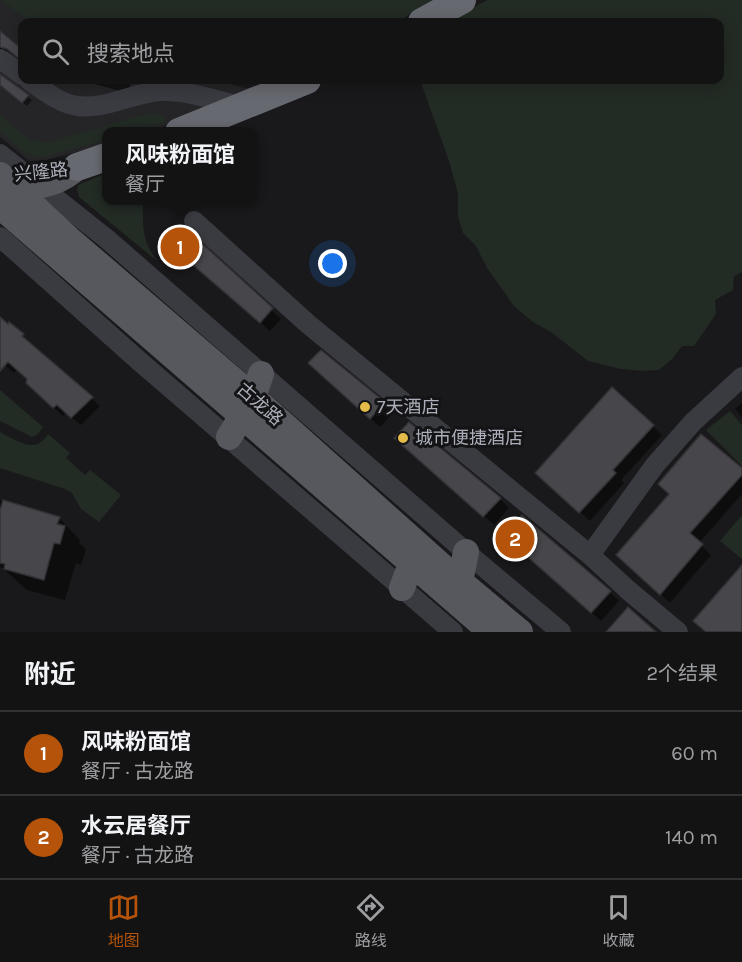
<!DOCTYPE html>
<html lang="zh">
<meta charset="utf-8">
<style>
:root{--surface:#131314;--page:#1c1c1d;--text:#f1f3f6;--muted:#9d9ea0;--line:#323234;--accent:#b45309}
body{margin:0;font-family:Karla,"Noto Sans SC",sans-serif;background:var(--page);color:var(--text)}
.you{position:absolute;left:333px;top:264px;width:21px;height:21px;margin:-15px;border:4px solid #fff;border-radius:50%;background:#1a73e8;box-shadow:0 0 0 9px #1a73e833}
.badge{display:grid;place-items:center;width:39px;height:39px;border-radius:50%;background:var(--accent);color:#fff;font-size:20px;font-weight:700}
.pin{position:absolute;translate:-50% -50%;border:3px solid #fff;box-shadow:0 2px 6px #0006}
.popup{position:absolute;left:102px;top:127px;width:156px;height:78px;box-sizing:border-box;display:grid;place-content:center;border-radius:12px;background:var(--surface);filter:drop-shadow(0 2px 4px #0005);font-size:20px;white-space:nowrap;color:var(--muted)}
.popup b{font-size:22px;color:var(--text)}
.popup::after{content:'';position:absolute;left:50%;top:100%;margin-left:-12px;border:12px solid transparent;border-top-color:var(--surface)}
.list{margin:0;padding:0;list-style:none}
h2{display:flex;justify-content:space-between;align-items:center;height:78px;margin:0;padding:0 24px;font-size:26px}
h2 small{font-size:20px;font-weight:400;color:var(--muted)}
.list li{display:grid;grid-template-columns:39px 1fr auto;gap:18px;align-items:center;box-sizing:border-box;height:84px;padding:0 24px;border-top:2px solid var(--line)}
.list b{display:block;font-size:22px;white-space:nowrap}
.list p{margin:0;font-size:20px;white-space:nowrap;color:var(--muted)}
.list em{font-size:20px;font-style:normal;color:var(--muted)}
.icon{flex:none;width:33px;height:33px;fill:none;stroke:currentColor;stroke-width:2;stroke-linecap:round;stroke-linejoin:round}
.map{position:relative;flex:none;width:742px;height:632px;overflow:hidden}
.search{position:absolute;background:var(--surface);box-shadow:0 3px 15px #0003;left:18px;right:18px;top:18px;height:66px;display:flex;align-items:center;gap:15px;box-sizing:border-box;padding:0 21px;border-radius:12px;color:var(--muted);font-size:22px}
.sheet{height:246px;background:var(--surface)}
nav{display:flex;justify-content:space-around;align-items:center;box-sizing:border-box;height:84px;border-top:2px solid var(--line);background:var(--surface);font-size:16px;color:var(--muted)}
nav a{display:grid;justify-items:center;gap:3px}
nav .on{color:var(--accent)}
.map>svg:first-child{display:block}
.built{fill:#252528}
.green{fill:#232b25}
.shadow{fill:#0007}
.building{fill:#46464b;stroke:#333337;stroke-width:1.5}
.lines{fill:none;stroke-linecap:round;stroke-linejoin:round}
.minor{stroke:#3a3b40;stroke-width:20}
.major{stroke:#57585e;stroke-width:26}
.highway{stroke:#676970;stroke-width:28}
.poi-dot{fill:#e4bb48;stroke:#141416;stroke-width:2}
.labels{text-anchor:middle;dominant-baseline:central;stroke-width:6;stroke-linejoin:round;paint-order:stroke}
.street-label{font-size:18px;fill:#acafb9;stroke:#141416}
.poi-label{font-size:18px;fill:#acafb9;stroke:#141416;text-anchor:start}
</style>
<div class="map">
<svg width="742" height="632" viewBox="0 0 742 632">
<rect width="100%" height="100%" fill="#19191b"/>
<polygon class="built" points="0,0 30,22 22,22 22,80 215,80 245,88 259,87 152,131 106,132 106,144 46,160 29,161 0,137"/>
<g class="green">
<polygon points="0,0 434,0 397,22 30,22"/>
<polygon points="488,0 742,0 742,272 734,276 733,290 715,300 716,314 694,346 682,346 672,359 659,370 643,371 621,369 588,361 551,332 533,322 514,306 487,268 476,246 463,233 458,216 458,193 448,158 420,80 720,80 720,22 445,22"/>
<path d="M152,112L162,116L166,121L138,131L106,132V140L44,157C25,158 13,143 0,132V115L30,140L50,142Z"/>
<path d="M106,173V200L143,201C143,226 141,239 157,261L79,197L77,190L78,185Z"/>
<polygon points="0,390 43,427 38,434 32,437 0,421"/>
<polygon points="730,411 742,425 742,466 706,430"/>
<path d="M0,432C17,441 36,455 48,434L70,453L66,458L85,475L90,470L121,495L99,522L81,509L72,493L65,489L0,468Z"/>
<polygon points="741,516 742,517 742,559 720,541"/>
</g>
<g class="shadow">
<polygon points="0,33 22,51 22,61 8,51 0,52"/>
<polygon points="0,76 32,100 27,106 0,84"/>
<polygon points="79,80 128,80 131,82 128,93"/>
<polygon points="185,230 281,319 270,331 181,254"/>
<polygon points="0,319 23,335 30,345 100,406 81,425 66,413 63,416 37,392 29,379 17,369 14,373 0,361"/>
<polygon points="321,352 393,413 380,427 320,372"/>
<polygon points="742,403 742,417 735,409"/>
<polygon points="653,426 662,435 621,480 624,483 590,521 547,482"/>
<polygon points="406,447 500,499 509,508 494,525"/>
<polygon points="742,470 742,494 699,543 711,555 670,603 627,564 670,494"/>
<polygon points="0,500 59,518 80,540 79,543 86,549 81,565 76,563 65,600 27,590 0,566"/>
<polygon points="515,545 610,592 619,601 601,621"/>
</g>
<g class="building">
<polygon points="0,31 22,49 22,61 7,49 0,47"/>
<polygon points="0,74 29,95 22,103 0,85"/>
<polygon points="185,228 273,308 260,323 170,245"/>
<polygon points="0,317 8,324 9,322 24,334 22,336 93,397 71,418 57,405 53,408 26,383 27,379 8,362 0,371"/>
<polygon points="321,350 385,402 370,419 308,363"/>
<polygon points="612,387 654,425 613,470 616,473 579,513 535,473"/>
<polygon points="409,422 501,498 483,517 394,438"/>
<polygon points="701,434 742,468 742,475 690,533 703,544 660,595 616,555 669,494 658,484"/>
<polygon points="3,500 60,517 57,524 65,526 60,544 54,543 44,580 4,569 5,564 0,563 0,510"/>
<polygon points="522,515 611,591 591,613 504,536"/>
<polygon points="742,565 742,632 706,632 693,621"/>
<polygon points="628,607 656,632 606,632"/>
</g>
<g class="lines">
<g class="minor">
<polyline points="0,59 22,75"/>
<path d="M29,80C43,90 59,103 77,106C105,110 132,93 160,91C187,90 216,100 242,107"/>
<polyline points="0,154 107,239 466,552 561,632"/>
<polyline points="194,221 308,324 590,555 628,590 678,632"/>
<polyline points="0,237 138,360 453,632"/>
<polyline points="590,555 655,465 693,422 742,377"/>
</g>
<g class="major">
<polyline points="0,175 69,239 253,397 445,569 520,632"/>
<path d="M6,192C31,187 58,186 77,167"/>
<polyline points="0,206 491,632"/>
<polyline points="253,397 261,374"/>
<polyline points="229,437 242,416"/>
<polyline points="460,582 466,552"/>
<polyline points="402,588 411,564"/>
</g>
<g class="highway">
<polyline points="422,22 462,0"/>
<polyline points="179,132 307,80"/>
<polyline points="77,167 106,157"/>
</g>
</g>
<g class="poi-dot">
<circle cx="365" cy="407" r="6"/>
<circle cx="403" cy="438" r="6"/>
</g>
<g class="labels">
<g class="street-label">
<text transform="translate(41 172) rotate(-6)">兴隆路</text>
<text transform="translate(260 404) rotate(41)">古龙路</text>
</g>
<g class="poi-label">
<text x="377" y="407">7天酒店</text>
<text x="415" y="438">城市便捷酒店</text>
</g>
</g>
</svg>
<div class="you"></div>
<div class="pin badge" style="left:180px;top:247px">1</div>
<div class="popup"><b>风味粉面馆</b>餐厅</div>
<div class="pin badge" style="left:515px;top:539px">2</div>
<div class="search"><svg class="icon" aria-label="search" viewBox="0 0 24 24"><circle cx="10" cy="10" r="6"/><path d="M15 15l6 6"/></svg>搜索地点</div>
</div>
<section class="sheet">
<h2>附近<small>2个结果</small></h2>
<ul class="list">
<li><span class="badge">1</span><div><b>风味粉面馆</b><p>餐厅 · 古龙路</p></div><em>60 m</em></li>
<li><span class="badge">2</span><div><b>水云居餐厅</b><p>餐厅 · 古龙路</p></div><em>140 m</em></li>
</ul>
</section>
<nav>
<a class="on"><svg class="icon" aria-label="map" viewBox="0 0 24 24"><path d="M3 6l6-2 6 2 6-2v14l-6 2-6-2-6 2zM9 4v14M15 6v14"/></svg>地图</a>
<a><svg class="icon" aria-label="directions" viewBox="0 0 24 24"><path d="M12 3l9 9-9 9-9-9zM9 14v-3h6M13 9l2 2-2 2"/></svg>路线</a>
<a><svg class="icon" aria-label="saved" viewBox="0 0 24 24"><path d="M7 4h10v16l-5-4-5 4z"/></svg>收藏</a>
</nav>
